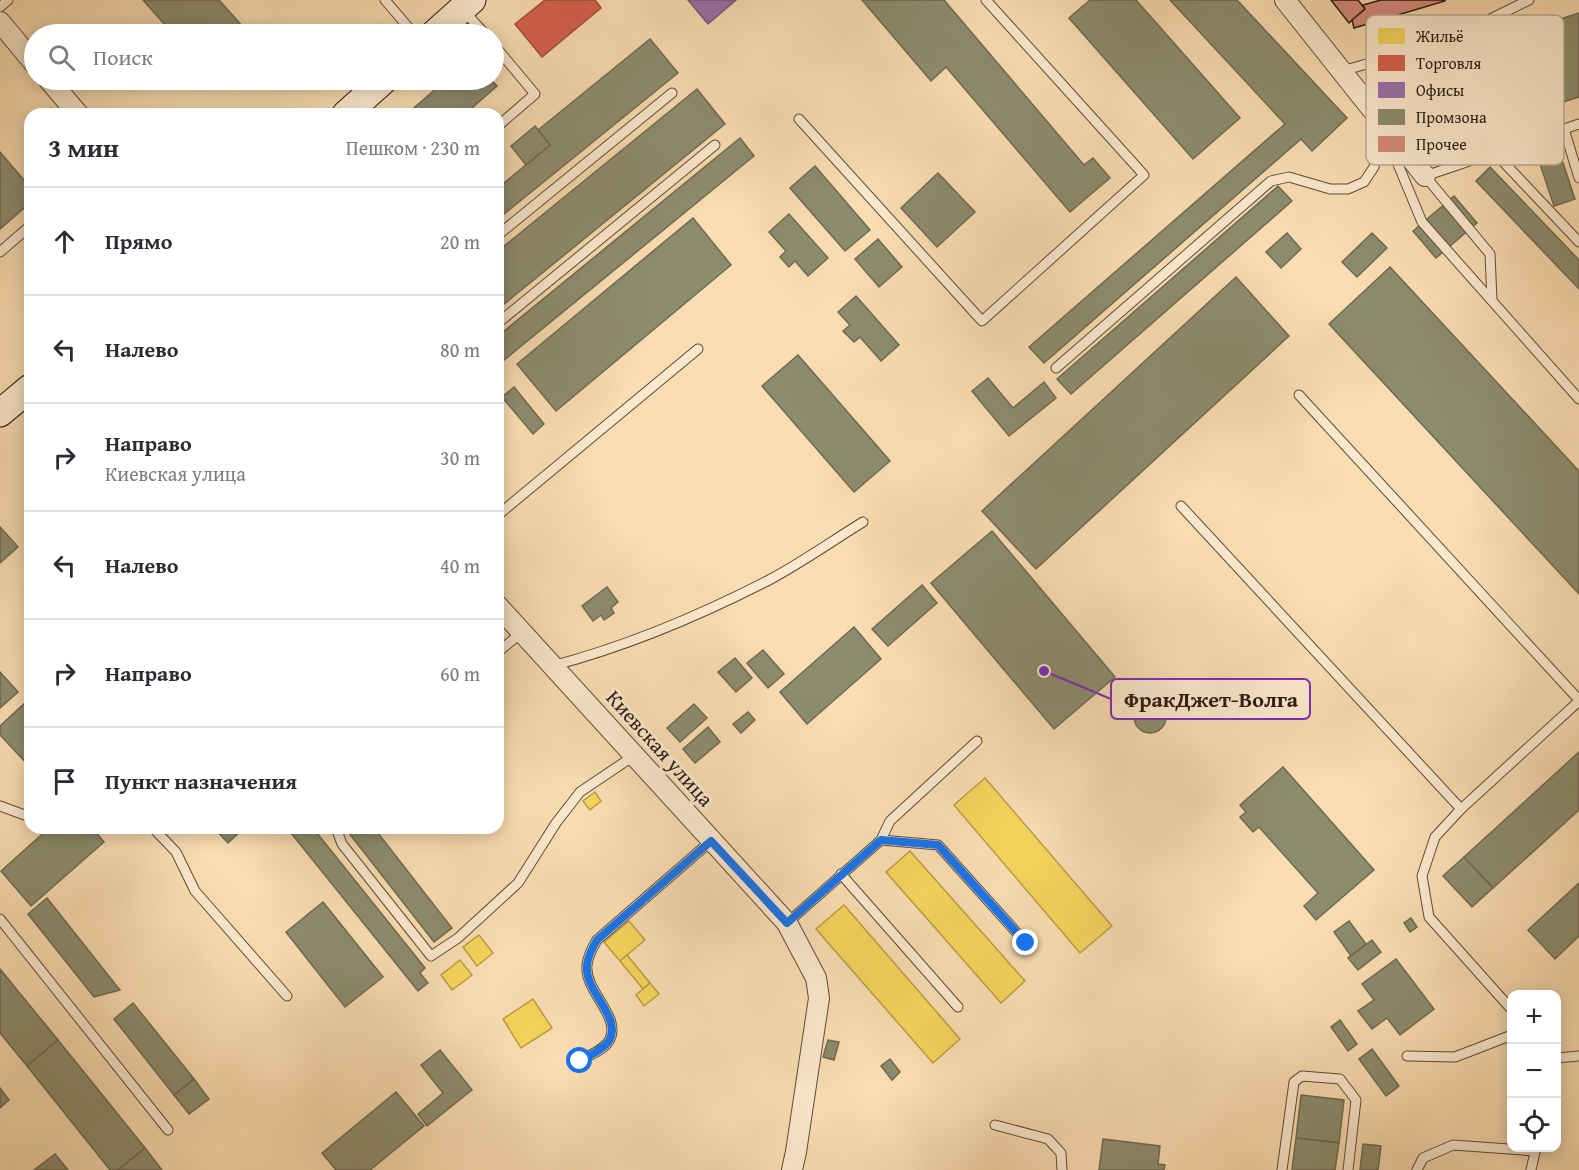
<!DOCTYPE html>
<html lang="ru">
<meta charset="utf-8">
<style>
:root{--surface:#fff;--page:#f7f7f7;--text:#2b2b33;--muted:#7c7c81;--line:#e1e1e2}
body{margin:0;font-family:"Gentium Book Plus",serif;background:var(--page);color:var(--text)}
.controls{position:absolute;right:18px;bottom:18px;display:grid;overflow:hidden;border-radius:12px;box-shadow:0 3px 15px #0003}
.controls button{width:54px;height:54px;display:grid;place-items:center;padding:0;border:0;border-bottom:2px solid var(--line);background:var(--surface);color:var(--text);font:30px sans-serif}
.stop{position:absolute;width:18px;height:18px;margin:-14px;border:4px solid #1a73e8;border-radius:50%;background:#fff}
.stop.end{background:#1a73e8;border-color:#fff;box-shadow:0 2px 6px #0008}
.list{margin:0;padding:0;list-style:none}
h2{display:flex;justify-content:space-between;align-items:center;height:78px;margin:0;padding:0 24px;font-size:26px}
h2 small{font-size:20px;font-weight:400;color:var(--muted)}
.list li{display:grid;grid-template-columns:39px 1fr auto;gap:18px;align-items:center;box-sizing:border-box;height:108px;padding:0 24px;border-top:2px solid var(--line)}
.list b{display:block;font-size:22px;white-space:nowrap}
.list p{margin:0;font-size:20px;white-space:nowrap;color:var(--muted)}
.list em{font-size:20px;font-style:normal;color:var(--muted)}
.icon{flex:none;width:33px;height:33px;fill:none;stroke:currentColor;stroke-width:2;stroke-linecap:round;stroke-linejoin:round}
.map{position:relative;flex:none;width:1579px;height:1170px;overflow:hidden}
.search{position:absolute;background:var(--surface);box-shadow:0 3px 15px #0003;left:24px;top:24px;width:480px;height:66px;display:flex;align-items:center;gap:15px;box-sizing:border-box;padding:0 21px;border-radius:33px;color:var(--muted);font-size:22px}
.panel{position:absolute;background:var(--surface);box-shadow:0 3px 15px #0003;left:24px;top:108px;width:480px;height:726px;border-radius:18px}
.map>svg:first-child{display:block}
.homes{fill:#f6d55c;stroke:#b89d45;stroke-width:1.5}
.shops{fill:#d6604d;stroke:#a24b3a;stroke-width:1.5}
.offices{fill:#9970ab;stroke:#77567c;stroke-width:1.5}
.industry{fill:#8c8c6e;stroke:#6e6a52;stroke-width:1.5}
.building{fill:#d58b7c;stroke:#281a0f;stroke-width:1.5}
.lines{fill:none;stroke-linecap:round;stroke-linejoin:round}
.service-casing{stroke:#5c4b38;stroke-width:11}
.minor-casing{stroke:#5c4b38;stroke-width:22}
.secondary-casing{stroke:#281a0f;stroke-width:29}
.service{stroke:#fce9cd;stroke-width:9}
.minor{stroke:#fce9cd;stroke-width:20}
.secondary{stroke:#fce9cd;stroke-width:27}
.route{stroke:#1a73e8;stroke-width:8}
.labels{text-anchor:middle;dominant-baseline:central;stroke-width:6;stroke-linejoin:round;paint-order:stroke}
.street-label{font-size:21px;fill:#281a0f;stroke:#fce9cd}
.key{fill:#fce9cd;stroke:#bcab94;stroke-width:1.5}
.key-label{font-size:16px;fill:#281a0f}
.leader{fill:none;stroke:#7b2cbf;stroke-width:2}
.callout-dot{fill:#7b2cbf;stroke:#fce9cd;stroke-width:2}
.callout{fill:#fce9cd;stroke:#7b2cbf;stroke-width:2}
.callout-label{font-size:22px;text-anchor:middle;font-weight:bold;fill:#281a0f}
</style>
<div class="map">
<svg width="1579" height="1170" viewBox="0 0 1579 1170">
<rect width="100%" height="100%" fill="#faddb2"/>
<filter id="stains"><feTurbulence type="fractalNoise" baseFrequency=".00333" numOctaves="4"/><feColorMatrix values="0 0 0 0 .2 0 0 0 0 .09 0 0 0 0 .02 0 0 0 .5 -.17"/></filter>
<radialGradient id="worn" r=".72"><stop offset=".6" stop-color="#630" stop-opacity="0"/><stop offset="1" stop-color="#630" stop-opacity=".3"/></radialGradient>
<g class="homes">
<polygon points="985,778 1112,926 1080,953 954,805"/>
<polygon points="595,792 601,801 590,810 583,801"/>
<polygon points="910,851 1025,981 1001,1003 886,872"/>
<polygon points="844,905 960,1039 933,1063 816,929"/>
<polygon points="629,921 645,940 620,961 604,942"/>
<polygon points="479,935 493,953 477,966 463,947"/>
<polygon points="627,955 650,983 643,989 620,961"/>
<polygon points="460,960 472,975 452,990 441,975"/>
<polygon points="650,983 659,994 644,1006 636,995"/>
<polygon points="533,999 552,1028 521,1048 503,1019"/>
</g>
<polygon class="shops" points="545,0 595,0 601,8 542,57 515,24"/>
<polygon class="offices" points="688,0 736,0 708,24"/>
<g class="industry">
<polygon points="143,0 219,0 243,27 234,34 173,34"/>
<polygon points="862,0 944,0 1084,165 1093,158 1110,178 1070,212 946,67 931,81"/>
<polygon points="1090,0 1136,0 1240,118 1193,159 1069,18"/>
<polygon points="1170,0 1237,0 1347,118 1312,151 1301,139 1044,363 1029,347 1285,124"/>
<polygon points="1579,13 1579,97 1450,138 1426,62"/>
<polygon points="650,39 678,73 498,219 498,188 550,145 538,130"/>
<polygon points="446,80 491,80 497,86 465,114 407,114"/>
<polygon points="697,89 725,124 498,309 498,251"/>
<polygon points="535,126 550,145 526,165 511,146"/>
<polygon points="740,138 754,156 498,365 498,336"/>
<polygon points="1556,142 1575,199 1554,206 1535,149"/>
<polygon points="0,152 30,187 30,203 0,229"/>
<polygon points="815,166 870,230 845,251 790,188"/>
<polygon points="1490,167 1579,260 1579,289 1476,181"/>
<polygon points="938,173 975,212 937,247 901,208"/>
<polygon points="1278,186 1292,201 1071,394 1057,379"/>
<polygon points="1454,196 1477,223 1436,258 1413,231"/>
<polygon points="789,214 828,258 808,276 795,261 789,267 780,257 786,251 769,232"/>
<polygon points="693,218 731,265 556,411 517,364"/>
<polygon points="1287,233 1301,249 1281,268 1266,252"/>
<polygon points="1372,233 1387,248 1357,277 1342,262"/>
<polygon points="878,239 902,267 879,287 855,259"/>
<polygon points="1390,267 1579,471 1579,594 1329,324"/>
<polygon points="1236,277 1289,336 1036,569 982,511"/>
<polygon points="856,296 899,345 881,361 860,337 854,342 843,331 850,325 838,312"/>
<polygon points="798,355 890,461 854,492 762,386"/>
<polygon points="988,378 1013,408 1044,382 1056,398 1009,436 972,391"/>
<polygon points="514,387 544,424 533,434 502,397"/>
<polygon points="0,527 18,547 0,563"/>
<polygon points="992,531 1115,677 1054,729 931,583"/>
<polygon points="922,585 937,603 888,646 872,629"/>
<polygon points="607,587 618,602 611,608 614,613 604,620 601,615 593,621 582,606"/>
<polygon points="854,627 881,659 807,724 780,692"/>
<polygon points="763,650 784,674 768,688 747,663"/>
<polygon points="735,658 752,678 736,692 718,672"/>
<polygon points="0,672 18,692 0,708"/>
<polygon points="28,700 30,702 30,767 0,735 0,726"/>
<circle cx="1150" cy="717" r="16"/>
<polygon points="694,704 707,718 680,742 667,728"/>
<polygon points="748,712 755,720 741,733 733,724"/>
<polygon points="708,727 720,742 695,763 683,749"/>
<polygon points="1579,752 1579,810 1493,888 1464,857"/>
<polygon points="1283,767 1374,870 1316,920 1304,906 1318,893 1259,827 1253,832 1240,817 1246,812 1240,805"/>
<polygon points="49,828 92,828 104,842 31,906 1,871"/>
<polygon points="214,828 244,828 228,843"/>
<polygon points="287,828 313,828 425,968 420,973 428,983 418,991"/>
<polygon points="345,828 374,828 452,928 434,942"/>
<polygon points="1464,857 1493,888 1472,907 1443,876"/>
<polygon points="1579,883 1579,936 1555,959 1528,930"/>
<polygon points="47,898 120,990 94,997 28,914"/>
<polygon points="323,902 383,977 345,1007 286,932"/>
<polygon points="1411,918 1417,927 1410,932 1404,923"/>
<polygon points="1349,921 1366,944 1351,956 1334,932"/>
<polygon points="1372,940 1381,952 1358,970 1348,958"/>
<polygon points="1396,959 1434,1009 1400,1035 1387,1018 1372,1029 1358,1011 1374,1000 1362,984"/>
<polygon points="0,969 58,1040 27,1066 0,1033"/>
<polygon points="133,1003 194,1079 174,1095 114,1019"/>
<polygon points="1340,1020 1357,1044 1348,1051 1331,1027"/>
<polygon points="58,1040 145,1148 118,1170 110,1170 27,1066"/>
<polygon points="828,1040 839,1042 834,1060 823,1057"/>
<polygon points="1372,1049 1399,1086 1386,1096 1359,1059"/>
<polygon points="440,1050 472,1090 427,1126 418,1114 443,1093 421,1065"/>
<polygon points="890,1059 900,1072 892,1080 881,1066"/>
<polygon points="194,1079 209,1099 189,1114 174,1095"/>
<polygon points="0,1088 9,1100 0,1108"/>
<polygon points="396,1092 424,1126 370,1170 336,1170 322,1153"/>
<polygon points="1301,1095 1344,1100 1339,1143 1296,1138"/>
<polygon points="1296,1138 1339,1143 1335,1170 1292,1170"/>
<polygon points="1103,1139 1160,1146 1158,1164 1165,1165 1164,1170 1099,1170"/>
<polygon points="1363,1144 1381,1146 1378,1170 1360,1170"/>
<polygon points="145,1148 162,1170 118,1170"/>
<polygon points="55,1154 68,1170 34,1170"/>
</g>
<g class="building">
<polygon points="1331,0 1358,0 1365,9 1349,23"/>
<polygon points="1381,0 1445,0 1445,1 1354,28 1352,20 1365,9 1363,5"/>
</g>
<g class="lines">
<defs>
<g id="service">
<polyline points="385,0 414,34"/>
<polyline points="0,7 8,0"/>
<polyline points="464,11 485,34"/>
<polyline points="494,45 535,94 498,126"/>
<polyline points="1342,71 1443,42 1529,0"/>
<polyline points="799,119 982,321 1144,175 986,0"/>
<polyline points="1564,129 1579,178"/>
<polyline points="1387,138 1422,222 1579,399"/>
<polyline points="1494,152 1579,242"/>
<polyline points="498,235 672,93"/>
<polyline points="0,252 30,226"/>
<polyline points="1492,300 1490,254 1425,176 1579,124"/>
<polyline points="498,323 715,145"/>
<polyline points="1056,368 1271,181 1289,177 1330,189 1348,189 1364,182 1374,167 1379,147 1378,123"/>
<polyline points="1299,395 1579,700"/>
<polyline points="1181,506 1461,809 1579,701"/>
<polyline points="498,515 698,349"/>
<polyline points="498,652 521,633"/>
<path d="M552,666C628,646 699,616 769,580C801,563 832,541 863,522"/>
<polyline points="0,806 30,817"/>
<polyline points="1461,809 1435,837 1422,876 1429,917 1512,1010"/>
<polyline points="153,828 176,852 195,891 287,996"/>
<polyline points="336,828 342,844 431,956 458,938 518,883 556,823 580,792 635,755"/>
<polyline points="881,840 890,821 977,741"/>
<polyline points="841,874 958,1007"/>
<polyline points="0,919 168,1130"/>
<polyline points="787,923 881,840 938,845 1026,943"/>
<polyline points="1407,1056 1455,1057 1512,1035"/>
<polyline points="1556,1058 1579,1056"/>
<path d="M580,1061C589,1055 605,1050 610,1039C621,1016 584,991 587,965C588,956 592,948 597,940L711,841"/>
<polyline points="995,1125 1048,1139 1061,1153 1062,1170"/>
<polyline points="1282,1170 1294,1082 1302,1076 1340,1079 1356,1100 1348,1170"/>
<polyline points="1417,1170 1423,1158 1453,1145 1535,1151"/>
<polyline points="1531,1170 1536,1148"/>
</g>
<g id="minor">
<polyline points="1285,0 1425,176"/>
<polyline points="0,22 34,63"/>
<polyline points="49,80 78,114"/>
<polyline points="498,606 787,923 816,978 819,998 796,1152 792,1170"/>
</g>
<g id="secondary">
<polyline points="434,34 472,0"/>
<polyline points="346,114 384,80"/>
<polyline points="0,413 30,388"/>
</g>
</defs>
<use href="#service" class="service-casing"/>
<use href="#minor" class="minor-casing"/>
<use href="#secondary" class="secondary-casing"/>
<use href="#service" class="service"/>
<use href="#minor" class="minor"/>
<use href="#secondary" class="secondary"/>
</g>
<g class="lines">
<path class="route" d="M580,1061C590,1055 605,1049 610,1039C621,1016 584,991 587,965C588,956 592,948 597,940L711,841L787,923L881,840L938,845L1026,943"/>
</g>
<g class="labels">
<g class="street-label">
<text transform="translate(660 748) rotate(48)">Киевская улица</text>
</g>
</g>
<rect x="1366" y="15" width="198" height="150" rx="9" class="key"/>
<rect x="1378" y="28" width="27" height="16" fill="#f6d55c"/>
<rect x="1378" y="55" width="27" height="16" fill="#d6604d"/>
<rect x="1378" y="82" width="27" height="16" fill="#9970ab"/>
<rect x="1378" y="109" width="27" height="16" fill="#8c8c6e"/>
<rect x="1378" y="136" width="27" height="16" fill="#d58b7c"/>
<g class="key-label">
<text x="1416" y="42">Жильё</text>
<text x="1416" y="69">Торговля</text>
<text x="1416" y="96">Офисы</text>
<text x="1416" y="123">Промзона</text>
<text x="1416" y="150">Прочее</text>
</g>
<path class="leader" d="M1044 671L1111 699"/>
<circle class="callout-dot" cx="1044" cy="671" r="6"/>
<rect class="callout" x="1111" y="679" width="199" height="40" rx="6"/>
<g class="callout-label">
<text x="1211" y="707">ФракДжет-Волга</text>
</g>
<rect width="100%" height="100%" filter="url(#stains)"/>
<rect width="100%" height="100%" fill="url(#worn)"/>
</svg>
<div class="controls">
<button>+</button>
<button>−</button>
<button><svg class="icon" aria-label="locate" viewBox="0 0 24 24"><circle cx="12" cy="12" r="6"/><path d="M12 2v4M12 18v4M2 12h4M18 12h4"/></svg></button>
</div>
<div class="stop" style="left:580px;top:1061px"></div>
<div class="stop end" style="left:1026px;top:943px"></div>
<div class="search"><svg class="icon" aria-label="search" viewBox="0 0 24 24"><circle cx="10" cy="10" r="6"/><path d="M15 15l6 6"/></svg>Поиск</div>
<section class="panel">
<h2>3 мин<small>Пешком · 230 m</small></h2>
<ul class="list">
<li><svg class="icon" aria-label="ahead" viewBox="0 0 24 24"><path d="M12 20V5M6 11l6-6 6 6"/></svg><div><b>Прямо</b></div><em>20 m</em></li>
<li><svg class="icon" aria-label="left" viewBox="0 0 24 24"><path d="M17 20v-9H6M10 6l-5 5 5 5"/></svg><div><b>Налево</b></div><em>80 m</em></li>
<li><svg class="icon" aria-label="right" viewBox="0 0 24 24"><path d="M7 20v-9h11M14 6l5 5-5 5"/></svg><div><b>Направо</b><p>Киевская улица</p></div><em>30 m</em></li>
<li><svg class="icon" aria-label="left" viewBox="0 0 24 24"><path d="M17 20v-9H6M10 6l-5 5 5 5"/></svg><div><b>Налево</b></div><em>40 m</em></li>
<li><svg class="icon" aria-label="right" viewBox="0 0 24 24"><path d="M7 20v-9h11M14 6l5 5-5 5"/></svg><div><b>Направо</b></div><em>60 m</em></li>
<li><svg class="icon" aria-label="arrive" viewBox="0 0 24 24"><path d="M6 21V4h12l-3 4 3 4H6"/></svg><div><b>Пункт назначения</b></div></li>
</ul>
</section>
</div>
